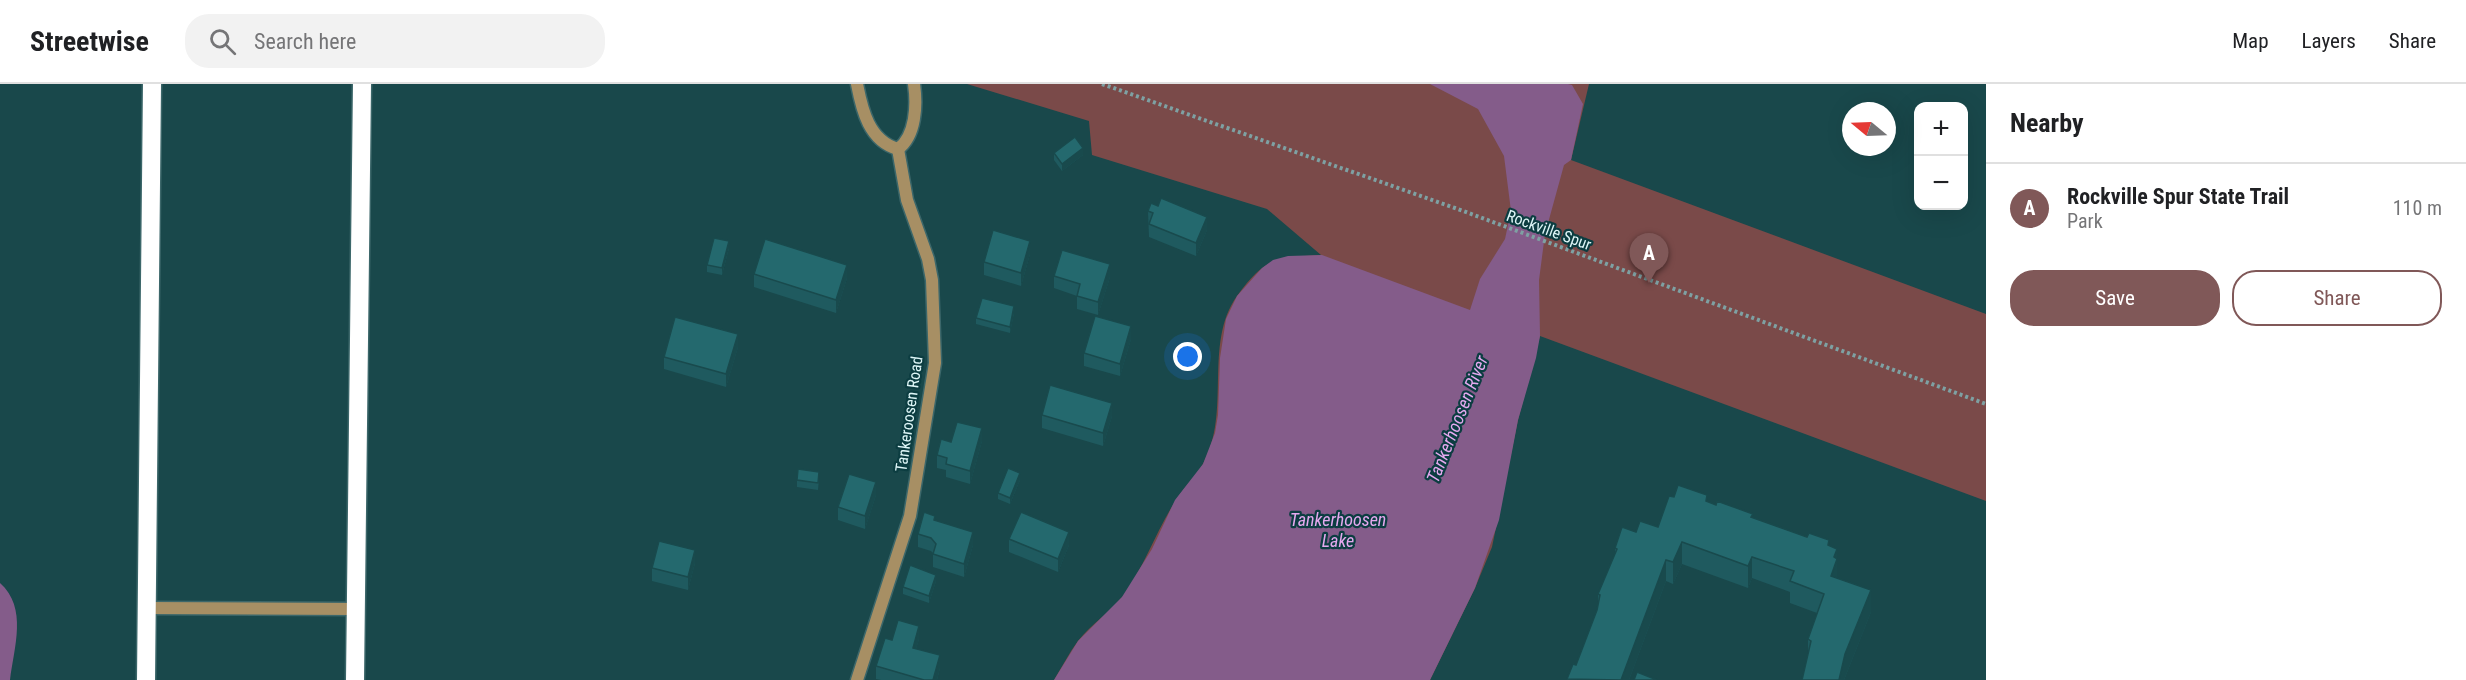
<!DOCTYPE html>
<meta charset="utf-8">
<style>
:root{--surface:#fff;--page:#f2f2f2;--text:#202124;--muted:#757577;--line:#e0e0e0;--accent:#805858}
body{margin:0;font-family:"Roboto Condensed",sans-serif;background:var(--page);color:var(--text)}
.controls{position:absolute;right:18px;top:18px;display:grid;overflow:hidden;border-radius:12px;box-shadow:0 6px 24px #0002}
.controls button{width:54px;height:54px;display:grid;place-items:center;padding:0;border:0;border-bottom:2px solid var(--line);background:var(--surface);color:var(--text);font:30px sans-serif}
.compass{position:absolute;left:1842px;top:18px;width:54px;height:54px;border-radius:50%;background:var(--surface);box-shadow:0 6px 24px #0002;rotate:289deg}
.you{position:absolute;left:1188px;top:273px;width:21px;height:21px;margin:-15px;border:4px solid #fff;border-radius:50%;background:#1a73e8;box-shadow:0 0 0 9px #1a73e833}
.badge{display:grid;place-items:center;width:39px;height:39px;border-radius:50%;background:var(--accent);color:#fff;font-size:20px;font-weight:700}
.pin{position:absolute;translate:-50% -50px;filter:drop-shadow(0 2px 3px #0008)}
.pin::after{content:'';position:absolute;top:32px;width:21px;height:18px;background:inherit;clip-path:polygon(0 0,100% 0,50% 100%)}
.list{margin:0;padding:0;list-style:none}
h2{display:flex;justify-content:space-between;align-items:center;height:78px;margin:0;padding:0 24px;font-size:26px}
h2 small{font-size:20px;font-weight:400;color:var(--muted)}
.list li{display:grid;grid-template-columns:39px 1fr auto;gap:18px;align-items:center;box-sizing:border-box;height:90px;padding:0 24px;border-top:2px solid var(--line)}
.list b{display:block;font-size:22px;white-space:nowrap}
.list p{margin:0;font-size:20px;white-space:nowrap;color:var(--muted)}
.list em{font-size:20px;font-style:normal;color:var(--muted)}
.actions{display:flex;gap:12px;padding:18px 24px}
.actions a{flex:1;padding:14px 0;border:2px solid var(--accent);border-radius:24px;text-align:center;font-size:21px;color:var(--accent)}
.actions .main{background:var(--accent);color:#fff}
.icon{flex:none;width:33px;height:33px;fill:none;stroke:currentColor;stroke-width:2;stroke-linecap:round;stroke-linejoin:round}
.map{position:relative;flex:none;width:1986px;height:596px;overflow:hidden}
header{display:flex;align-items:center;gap:36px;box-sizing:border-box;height:84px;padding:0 30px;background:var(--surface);border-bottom:2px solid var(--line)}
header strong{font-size:28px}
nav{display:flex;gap:33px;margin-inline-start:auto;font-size:21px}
.search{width:420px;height:54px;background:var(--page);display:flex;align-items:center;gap:15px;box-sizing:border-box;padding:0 21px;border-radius:24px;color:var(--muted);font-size:22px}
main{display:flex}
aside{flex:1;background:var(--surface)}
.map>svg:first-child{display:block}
.green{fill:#7a4a49}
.water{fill:#845c8a}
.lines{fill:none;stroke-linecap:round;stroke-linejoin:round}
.service-casing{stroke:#3c676a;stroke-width:15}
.minor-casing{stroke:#3c676a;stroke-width:15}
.motorway-casing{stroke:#3c676a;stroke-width:21}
.path{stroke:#7ea1a3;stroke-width:4;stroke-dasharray:3 3;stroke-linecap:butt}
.service{stroke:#a78f64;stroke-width:12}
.minor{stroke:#a78f64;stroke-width:12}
.motorway{stroke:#fff;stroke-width:18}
.wall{fill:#1f5a5f}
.shaded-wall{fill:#194a4d}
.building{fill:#24696e;stroke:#194a4d;stroke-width:1.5}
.labels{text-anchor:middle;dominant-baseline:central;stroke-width:4.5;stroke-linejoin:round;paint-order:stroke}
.street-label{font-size:16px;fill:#def6f7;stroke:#0c3d41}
.water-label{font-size:18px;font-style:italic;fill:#e5a9ef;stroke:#0c3d41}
</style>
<header>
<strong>Streetwise</strong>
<div class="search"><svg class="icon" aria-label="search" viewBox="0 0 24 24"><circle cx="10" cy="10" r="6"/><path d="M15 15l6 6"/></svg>Search here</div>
<nav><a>Map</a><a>Layers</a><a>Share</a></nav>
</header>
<main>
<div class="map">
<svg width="1986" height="596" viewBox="0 0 1986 596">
<rect width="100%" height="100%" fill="#19484b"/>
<path class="green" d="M967,0H1589L1571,76L1986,230V417L1540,252L1518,336L1492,463L1475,504L1430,596H1054C1062,583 1069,569 1078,557C1091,540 1110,529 1123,512C1145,482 1156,447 1176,416C1184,403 1196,393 1203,380C1232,328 1203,260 1237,212C1266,172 1277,174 1321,171L1267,125L1092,71L1089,37Z"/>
<g class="water">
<polygon points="1430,0 1568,0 1572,1 1583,20 1571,76 1564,81 1545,150 1539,196 1540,252 1536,274 1518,336 1499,436 1475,504 1430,596 1054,596 1078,557 1122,513 1152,465 1175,416 1203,380 1215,349 1218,331 1220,274 1226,235 1237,212 1262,184 1273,176 1288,172 1322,171 1470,226 1480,195 1505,155 1511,127 1504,72 1478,25"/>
<path d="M0,499C28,524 14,563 10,596H0Z"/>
</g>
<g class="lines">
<defs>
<polyline id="service" points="147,524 355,525"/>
<g id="minor">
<path d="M857,0C862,26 869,57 898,65"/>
<path d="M898,65C916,52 917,21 914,0"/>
<polyline points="857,596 910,432 935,279 932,196 928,175 907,116 898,65"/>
</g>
<g id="motorway">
<polyline points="146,596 152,0"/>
<polyline points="355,596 362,0"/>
</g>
</defs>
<use href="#service" class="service-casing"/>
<use href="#minor" class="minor-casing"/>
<use href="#motorway" class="motorway-casing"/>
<polyline class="path" points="1102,0 1455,124 1986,320"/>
<use href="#service" class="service"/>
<use href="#minor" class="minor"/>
<use href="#motorway" class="motorway"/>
</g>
<g class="wall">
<polygon points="1054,69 1083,71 1062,87 1054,76"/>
<polygon points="1148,127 1207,146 1196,172 1149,153"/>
<polygon points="729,164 722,191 707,188 707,181"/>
<polygon points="1030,170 1021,202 984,191 984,178"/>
<polygon points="754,190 847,194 836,229 754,203"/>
<polygon points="1054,192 1110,193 1098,231 1077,225 1077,212 1054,204"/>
<polygon points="1014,229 1010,249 976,240 976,234"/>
<polygon points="1131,255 1120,292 1084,282 1084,269"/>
<polygon points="738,263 726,303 664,285 664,273"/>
<polygon points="1042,331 1112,332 1103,362 1042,344"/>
<polygon points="982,357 970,400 946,393 946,386 937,384 937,371 951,358"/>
<polygon points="819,395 818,406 797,403 797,396"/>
<polygon points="1020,396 1010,420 998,415 998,409"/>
<polygon points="876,411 865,445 838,436 838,423"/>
<polygon points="1674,413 1707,418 1837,465 1837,494 1871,528 1844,596 1802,596 1808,573 1808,555 1817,529 1790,519 1790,508 1752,494 1748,504 1682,480 1673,500 1666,497 1629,596 1567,596 1573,580 1576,581 1598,524 1598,510 1615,470 1615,464 1636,448 1658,443"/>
<polygon points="935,437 973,461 964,493 933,483 933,469 931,467 918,463 918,450"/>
<polygon points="1009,455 1069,461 1058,488 1009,468"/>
<polygon points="695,479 688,506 652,497 652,484"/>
<polygon points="936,497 929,519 903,510 903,503"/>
<polygon points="919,555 916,565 940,584 937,596 881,596 876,595 876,582 892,556"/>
</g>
<g class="shaded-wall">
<polygon points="1083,64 1083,71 1062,87 1062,80"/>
<polygon points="1207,133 1207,146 1196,172 1196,159"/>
<polygon points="729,157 729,164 722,191 722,184"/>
<polygon points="1030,157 1030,170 1021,202 1021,189"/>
<polygon points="1110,180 1110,193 1098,231 1098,218"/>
<polygon points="847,181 847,194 836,229 836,216"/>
<polygon points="1014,222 1014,229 1010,249 1010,243"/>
<polygon points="1131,242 1131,255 1120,292 1120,280"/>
<polygon points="738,250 738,263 726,303 726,290"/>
<polygon points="1112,319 1112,332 1103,362 1103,349"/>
<polygon points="982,344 982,357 970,400 970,387"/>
<polygon points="1020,389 1020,396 1010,420 1010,414"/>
<polygon points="876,398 876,411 865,445 865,432"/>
<polygon points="973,448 973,461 964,493 964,480"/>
<polygon points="1069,448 1069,461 1058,488 1058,475"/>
<polygon points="1682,458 1682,480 1673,500 1673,478"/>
<polygon points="1837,465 1837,497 1831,492 1834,473"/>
<polygon points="695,466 695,479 688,506 688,493"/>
<polygon points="1752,473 1752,494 1748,504 1748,482"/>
<polygon points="1666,476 1666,497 1629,596 1621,596"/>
<polygon points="936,491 936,497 929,519 929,512"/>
<polygon points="1871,506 1871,528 1844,596 1839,596 1845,570"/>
<polygon points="919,542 919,555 913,576 913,564"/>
<polygon points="940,571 940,584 937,596 933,596"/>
</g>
<g class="building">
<polygon points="1075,53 1083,64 1062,80 1054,69"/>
<polygon points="1161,114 1207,133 1196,159 1149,140 1153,129 1148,127 1151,119 1158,122"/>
<polygon points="993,146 1030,157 1021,189 984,178"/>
<polygon points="714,154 729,157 722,184 707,181"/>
<polygon points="765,155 847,181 836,216 754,190"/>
<polygon points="1062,166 1110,180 1098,218 1077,212 1080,200 1054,192"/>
<polygon points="982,214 1014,222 1010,243 976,234"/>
<polygon points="1095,232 1131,242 1120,280 1084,269"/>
<polygon points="675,233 738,250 726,290 664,273"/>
<polygon points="1050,301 1112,319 1103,349 1042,331"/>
<polygon points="957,338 982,344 970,387 946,380 947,374 937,371 941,355 951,358"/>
<polygon points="1008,384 1020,389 1010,414 998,409"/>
<polygon points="798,385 819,388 818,399 797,396"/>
<polygon points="849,390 876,398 865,432 838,423"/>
<polygon points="1678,401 1707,411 1706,417 1716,421 1717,417 1753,430 1751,433 1807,453 1809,449 1829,456 1828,461 1837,465 1834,473 1837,475 1831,492 1871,506 1845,570 1839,596 1802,596 1811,557 1808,555 1824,510 1790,497 1794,487 1752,473 1748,482 1682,458 1673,478 1666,476 1621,596 1567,595 1573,580 1576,581 1597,526 1600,511 1598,510 1617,465 1615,464 1622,443 1636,448 1640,437 1658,443 1669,412 1674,413"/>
<polygon points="924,428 935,432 934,436 973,448 964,480 933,470 936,460 931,454 918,450"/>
<polygon points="1021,428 1069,448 1058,475 1009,455"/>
<polygon points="659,457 695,466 688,493 652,484"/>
<polygon points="910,481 936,491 929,512 903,503"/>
<polygon points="898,536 919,542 913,564 940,571 933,596 924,596 876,582 885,554 892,556"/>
<polygon points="1637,588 1657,596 1634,596"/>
</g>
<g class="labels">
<g class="street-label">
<text transform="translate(1549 146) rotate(20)">Rockville Spur</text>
<text transform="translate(909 330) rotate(-82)">Tankeroosen Road</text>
</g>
<g class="water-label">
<text transform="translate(1457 335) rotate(-68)">Tankerhoosen River</text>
<text x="1338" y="435">Tankerhoosen<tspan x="1338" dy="21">Lake</tspan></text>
</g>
</g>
</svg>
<div class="controls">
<button>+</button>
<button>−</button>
</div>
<svg class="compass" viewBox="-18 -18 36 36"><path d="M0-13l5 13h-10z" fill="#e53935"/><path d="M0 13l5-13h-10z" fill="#757577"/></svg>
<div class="you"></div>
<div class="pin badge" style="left:1649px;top:199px">A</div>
</div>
<aside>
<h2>Nearby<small></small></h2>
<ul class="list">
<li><span class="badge">A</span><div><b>Rockville Spur State Trail</b><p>Park</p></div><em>110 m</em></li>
</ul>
<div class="actions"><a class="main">Save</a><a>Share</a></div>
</aside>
</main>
